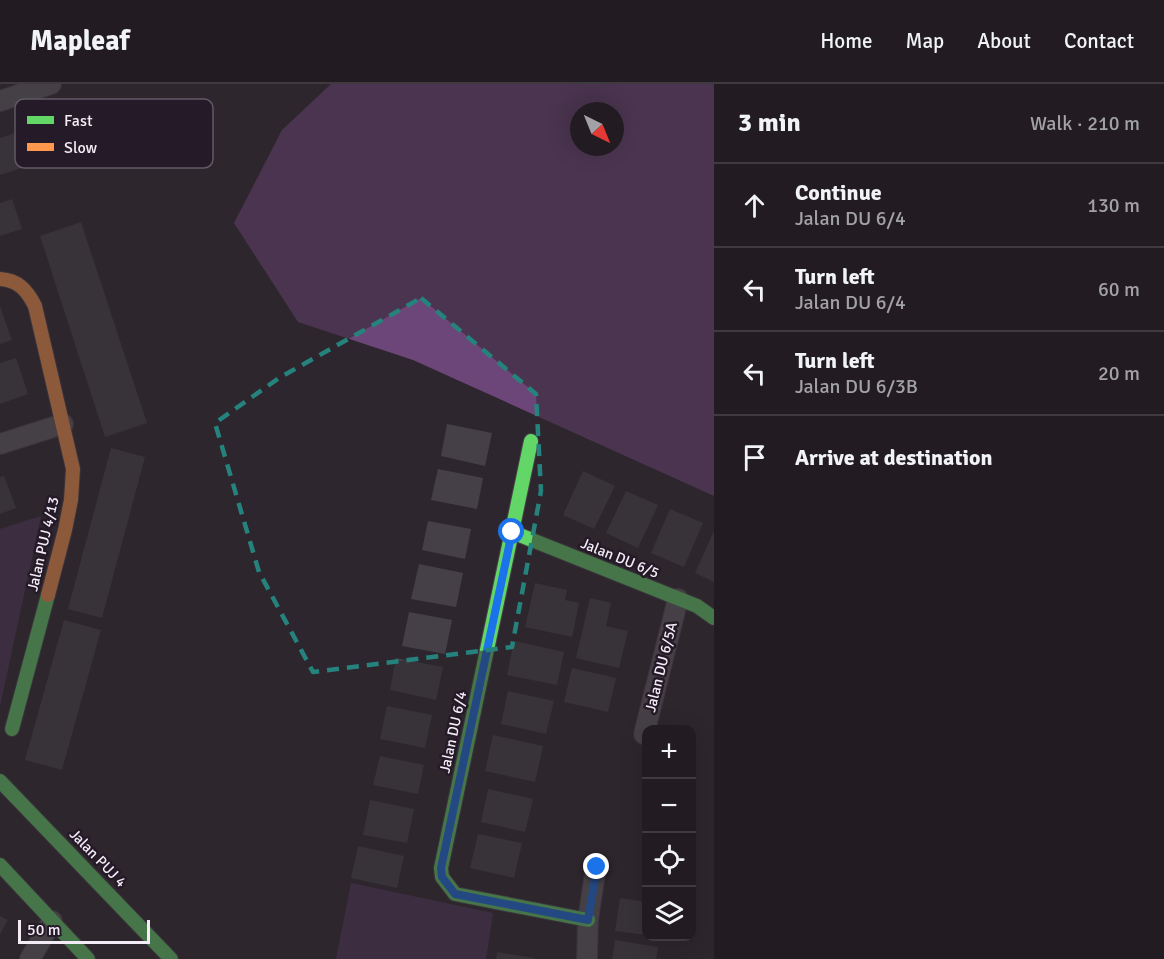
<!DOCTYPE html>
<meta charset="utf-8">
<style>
:root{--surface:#221c22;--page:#2e292f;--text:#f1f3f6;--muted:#a2a1a5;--line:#3f3a40}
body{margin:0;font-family:Signika,sans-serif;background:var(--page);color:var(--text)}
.controls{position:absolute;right:18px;bottom:18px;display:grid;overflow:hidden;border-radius:12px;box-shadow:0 6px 24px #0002}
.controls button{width:54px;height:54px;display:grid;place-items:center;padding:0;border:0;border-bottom:2px solid var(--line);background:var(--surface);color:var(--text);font:30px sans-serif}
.compass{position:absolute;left:570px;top:18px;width:54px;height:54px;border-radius:50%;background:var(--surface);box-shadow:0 6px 24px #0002;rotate:137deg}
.scale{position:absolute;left:18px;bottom:15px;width:132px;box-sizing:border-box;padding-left:6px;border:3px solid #f3ebf5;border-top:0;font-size:16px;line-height:21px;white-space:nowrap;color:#f3ebf5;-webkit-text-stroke:4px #241a28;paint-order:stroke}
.stop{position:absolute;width:18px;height:18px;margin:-14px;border:4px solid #1a73e8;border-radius:50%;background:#fff}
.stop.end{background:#1a73e8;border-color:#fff;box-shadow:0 2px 6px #0008}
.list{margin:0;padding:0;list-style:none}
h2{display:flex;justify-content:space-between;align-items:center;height:78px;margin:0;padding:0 24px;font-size:26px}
h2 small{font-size:20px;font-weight:400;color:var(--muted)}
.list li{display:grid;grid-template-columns:39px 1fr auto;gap:18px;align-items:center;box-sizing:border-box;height:84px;padding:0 24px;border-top:2px solid var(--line)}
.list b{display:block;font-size:22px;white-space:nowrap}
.list p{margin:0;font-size:20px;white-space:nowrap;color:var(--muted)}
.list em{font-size:20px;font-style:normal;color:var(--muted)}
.icon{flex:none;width:33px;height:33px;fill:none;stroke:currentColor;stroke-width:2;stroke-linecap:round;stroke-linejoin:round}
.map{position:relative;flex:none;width:714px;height:875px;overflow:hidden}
header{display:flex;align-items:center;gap:36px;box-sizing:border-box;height:84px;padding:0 30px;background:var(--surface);border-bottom:2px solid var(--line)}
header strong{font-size:28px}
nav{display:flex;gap:33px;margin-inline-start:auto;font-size:21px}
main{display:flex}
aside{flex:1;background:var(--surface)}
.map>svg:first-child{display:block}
.green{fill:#503758}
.forest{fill:#6d4679;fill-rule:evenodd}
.building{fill:#454047}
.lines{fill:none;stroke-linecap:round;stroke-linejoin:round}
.street-casing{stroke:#484249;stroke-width:22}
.fast-casing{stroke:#484249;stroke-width:16}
.slow-casing{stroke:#484249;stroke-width:16}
.street{stroke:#635f63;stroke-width:20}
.fast{stroke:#63d668;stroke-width:14}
.slow{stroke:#ff974d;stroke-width:14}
.route{stroke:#1a73e8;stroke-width:8}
.marked{fill:none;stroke:#26827c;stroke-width:4.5;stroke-dasharray:12 8;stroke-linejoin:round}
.labels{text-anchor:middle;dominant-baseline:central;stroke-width:5;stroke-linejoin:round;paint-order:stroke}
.street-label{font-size:15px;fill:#f3ebf5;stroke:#241a28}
.key{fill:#241a28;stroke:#625966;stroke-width:1.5}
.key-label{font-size:16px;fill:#f3ebf5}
</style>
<header>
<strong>Mapleaf</strong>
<nav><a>Home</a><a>Map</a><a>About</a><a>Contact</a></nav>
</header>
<main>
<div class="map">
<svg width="714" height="875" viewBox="0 0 714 875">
<rect width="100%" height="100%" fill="#2d262e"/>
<g class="green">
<polygon points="41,432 0,622 0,445"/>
<polygon points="351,799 493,829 486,875 336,875"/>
</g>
<path class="forest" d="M331,0H714V412L413,276L298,238L234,139L282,46ZM579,27H615V63H579Z"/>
<g class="building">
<polygon points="58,35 69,68 0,91 0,54"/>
<polygon points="12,115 22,145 0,152 0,119"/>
<polygon points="81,138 147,339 105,353 40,152"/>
<polygon points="0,222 12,256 0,260"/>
<polygon points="16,274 28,310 0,320 0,279"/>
<polygon points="447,340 492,349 485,382 441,372"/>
<polygon points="111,364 145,373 102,534 68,525"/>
<polygon points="438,385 483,394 477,425 431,416"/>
<polygon points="583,387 615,402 594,445 563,431"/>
<polygon points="4,392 16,424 0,430 0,393"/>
<polygon points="626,407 658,421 638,464 606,449"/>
<polygon points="670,425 703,439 684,483 651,469"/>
<polygon points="428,437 471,445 465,475 422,466"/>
<polygon points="714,447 714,498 695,489"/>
<polygon points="419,480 463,489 456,523 411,515"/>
<polygon points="535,499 567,506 565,516 579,519 572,553 525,543"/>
<polygon points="590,514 611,519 606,542 628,547 619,584 576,574"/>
<polygon points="409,528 452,536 445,570 402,562"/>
<polygon points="64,536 101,546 62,686 25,676"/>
<polygon points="514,557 564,568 557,601 507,591"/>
<polygon points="396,574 443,583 436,616 390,606"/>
<polygon points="572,584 616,594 608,628 564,618"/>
<polygon points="508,607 554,617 546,650 501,640"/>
<polygon points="387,622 432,631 425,664 380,655"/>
<polygon points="493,651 543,662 535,698 485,687"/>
<polygon points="380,672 424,681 418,710 373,701"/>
<polygon points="488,705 533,715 525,748 481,738"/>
<polygon points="370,716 414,725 407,759 363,751"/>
<polygon points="478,750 522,759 514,794 470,784"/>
<polygon points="358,762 404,772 397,804 351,794"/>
<polygon points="620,814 646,818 646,851 615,847"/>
<polygon points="0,832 8,836 0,850"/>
<polygon points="615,856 658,863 656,875 612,875"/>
<polygon points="497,868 534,874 534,875 496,875"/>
</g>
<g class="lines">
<defs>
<g id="street">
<polyline points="0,17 51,0"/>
<polyline points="0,360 63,340"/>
<polyline points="644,650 678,515"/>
<polyline points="30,875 52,837"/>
<polyline points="587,875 588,836 596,783"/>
</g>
<g id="fast">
<polyline points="531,357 441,784 442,793 455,810 588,836"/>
<polyline points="512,448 697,522 714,534"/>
<polyline points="12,645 48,511"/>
<polyline points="0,697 171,875"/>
<polyline points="0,781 88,875"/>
</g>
<path id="slow" d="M0,195C18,196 27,206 35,222L73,385L71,416L65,446L48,511"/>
</defs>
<use href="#street" class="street-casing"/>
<use href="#fast" class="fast-casing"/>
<use href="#slow" class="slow-casing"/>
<use href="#street" class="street"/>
<use href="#fast" class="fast"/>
<use href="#slow" class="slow"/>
</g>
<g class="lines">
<polyline class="route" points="512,448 441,784 442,793 455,810 588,836 597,783"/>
</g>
<path d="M0 0H714V875H0ZM421,214L536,310L541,407L512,563L313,588L259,488L215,339L279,294Z" fill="#2d262e" fill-opacity=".55" fill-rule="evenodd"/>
<path class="marked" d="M421,214L536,310L541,407L512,563L313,588L259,488L215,339L279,294Z"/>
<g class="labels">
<g class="street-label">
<text transform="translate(43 460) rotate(-77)">Jalan PUJ 4/13</text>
<text transform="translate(620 474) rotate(22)">Jalan DU 6/5</text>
<text transform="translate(661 583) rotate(-76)">Jalan DU 6/5A</text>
<text transform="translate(453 648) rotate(-78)">Jalan DU 6/4</text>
<text transform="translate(98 774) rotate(46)">Jalan PUJ 4</text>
</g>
</g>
<rect x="15" y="15" width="198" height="69" rx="9" class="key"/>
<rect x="27" y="32" width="27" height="8" fill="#63d668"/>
<rect x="27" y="59" width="27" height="8" fill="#ff974d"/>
<g class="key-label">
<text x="64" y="42">Fast</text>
<text x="64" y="69">Slow</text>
</g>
</svg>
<div class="controls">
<button>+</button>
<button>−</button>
<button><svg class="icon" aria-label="locate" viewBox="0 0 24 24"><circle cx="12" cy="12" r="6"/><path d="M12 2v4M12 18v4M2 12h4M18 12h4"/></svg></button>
<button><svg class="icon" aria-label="layers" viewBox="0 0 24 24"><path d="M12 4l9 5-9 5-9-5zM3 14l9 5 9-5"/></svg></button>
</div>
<svg class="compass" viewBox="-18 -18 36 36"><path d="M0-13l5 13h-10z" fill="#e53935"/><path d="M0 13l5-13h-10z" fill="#a2a1a5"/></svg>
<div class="scale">50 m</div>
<div class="stop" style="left:512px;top:448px"></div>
<div class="stop end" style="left:597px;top:783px"></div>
</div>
<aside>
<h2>3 min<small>Walk · 210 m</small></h2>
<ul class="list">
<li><svg class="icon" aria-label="ahead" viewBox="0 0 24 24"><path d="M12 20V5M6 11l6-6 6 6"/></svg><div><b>Continue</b><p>Jalan DU 6/4</p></div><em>130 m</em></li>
<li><svg class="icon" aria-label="left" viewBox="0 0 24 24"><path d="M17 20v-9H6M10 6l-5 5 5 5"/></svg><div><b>Turn left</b><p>Jalan DU 6/4</p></div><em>60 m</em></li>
<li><svg class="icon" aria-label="left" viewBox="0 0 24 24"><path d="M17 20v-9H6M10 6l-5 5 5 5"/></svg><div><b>Turn left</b><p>Jalan DU 6/3B</p></div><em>20 m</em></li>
<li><svg class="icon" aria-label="arrive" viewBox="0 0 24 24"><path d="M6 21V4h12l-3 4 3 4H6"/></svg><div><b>Arrive at destination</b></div></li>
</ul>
</aside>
</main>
